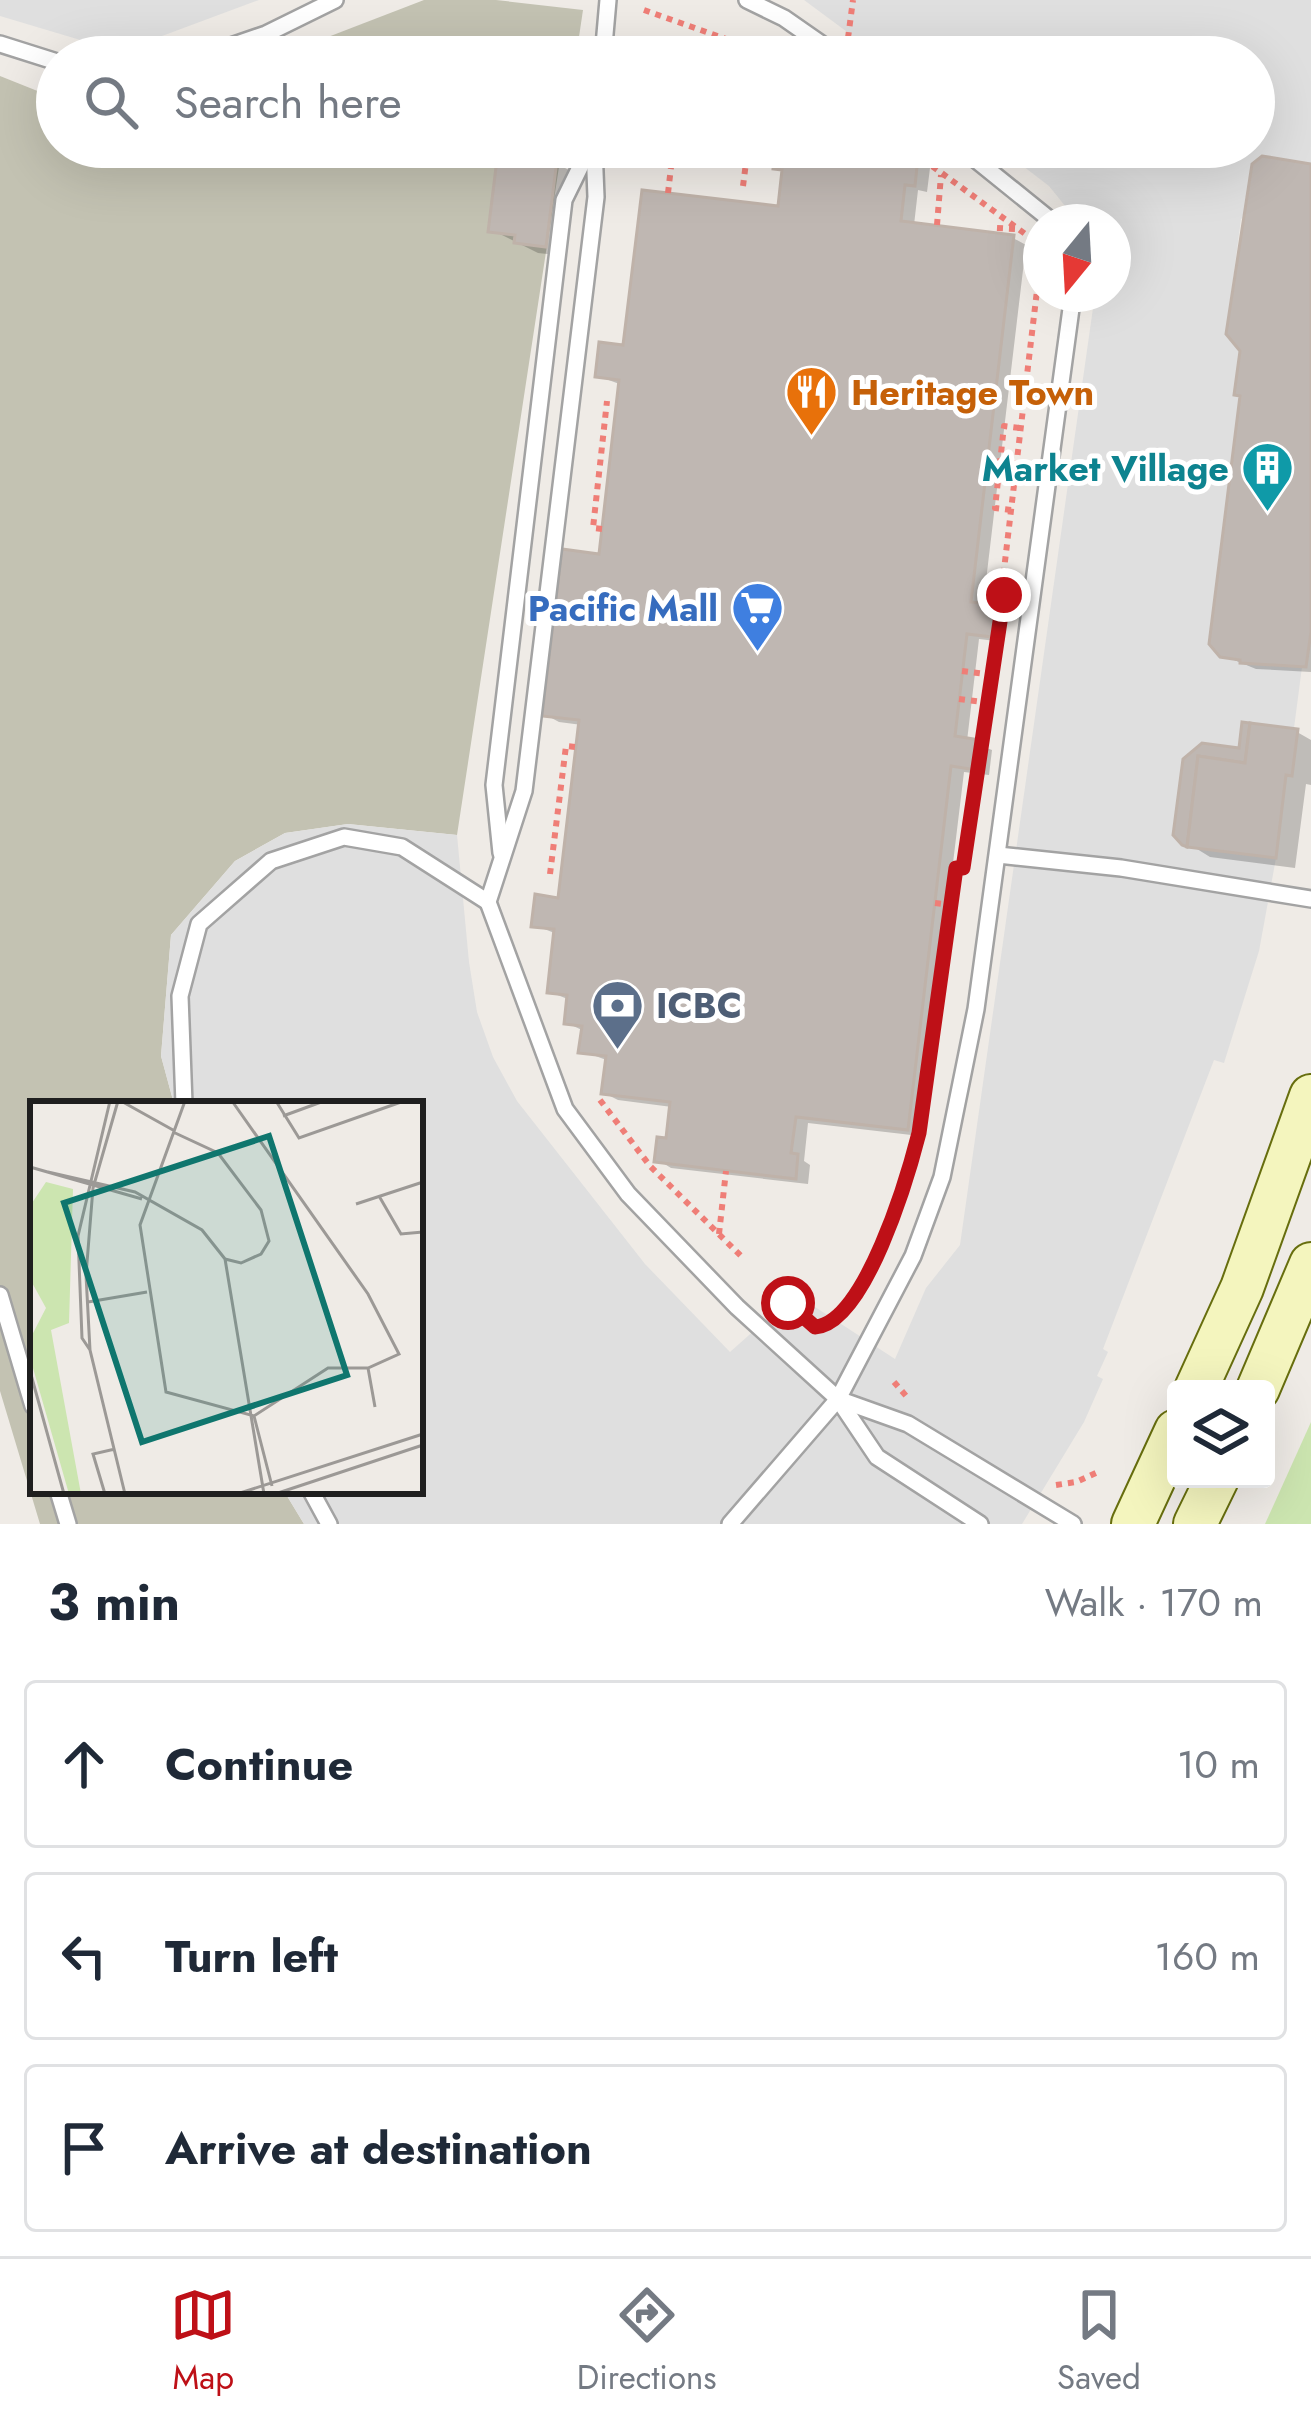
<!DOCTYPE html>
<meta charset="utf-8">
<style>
:root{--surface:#fff;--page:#f6f6f7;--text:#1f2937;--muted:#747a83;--line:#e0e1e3;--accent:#be1017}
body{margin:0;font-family:Jost,sans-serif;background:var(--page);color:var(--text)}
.controls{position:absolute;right:36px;bottom:36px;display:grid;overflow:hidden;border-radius:12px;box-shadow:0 12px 48px #0002}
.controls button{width:108px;height:108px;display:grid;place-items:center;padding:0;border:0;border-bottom:3px solid var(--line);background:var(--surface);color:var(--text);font:60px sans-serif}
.compass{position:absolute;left:1023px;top:204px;width:108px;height:108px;border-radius:50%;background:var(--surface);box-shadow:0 12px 48px #0002;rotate:198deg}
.stop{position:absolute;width:36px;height:36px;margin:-27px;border:9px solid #be1017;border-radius:50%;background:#fff}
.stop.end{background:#be1017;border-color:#fff;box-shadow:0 3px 12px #0008}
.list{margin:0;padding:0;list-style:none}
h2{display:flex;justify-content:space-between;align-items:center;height:156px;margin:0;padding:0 48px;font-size:51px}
h2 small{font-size:39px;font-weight:400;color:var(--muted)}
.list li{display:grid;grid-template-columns:78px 1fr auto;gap:36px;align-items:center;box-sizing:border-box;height:168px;margin:0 24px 24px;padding:0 24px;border:3px solid var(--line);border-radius:12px}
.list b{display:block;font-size:45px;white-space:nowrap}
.list em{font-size:39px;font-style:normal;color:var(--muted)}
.icon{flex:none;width:66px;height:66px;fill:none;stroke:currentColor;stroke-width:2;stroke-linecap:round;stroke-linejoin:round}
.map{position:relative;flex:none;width:1311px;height:1524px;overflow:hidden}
.search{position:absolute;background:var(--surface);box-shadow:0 12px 48px #0002;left:36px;right:36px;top:36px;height:132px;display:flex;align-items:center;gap:30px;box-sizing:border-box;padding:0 42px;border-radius:66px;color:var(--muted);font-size:45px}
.sheet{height:732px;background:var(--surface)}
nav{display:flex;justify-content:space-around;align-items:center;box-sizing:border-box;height:168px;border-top:3px solid var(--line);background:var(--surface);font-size:33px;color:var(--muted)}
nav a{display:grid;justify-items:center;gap:6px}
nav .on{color:var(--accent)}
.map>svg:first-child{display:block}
.construction{fill:#c3c2b2}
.grass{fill:#cce5b0}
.parking{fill:#dfdfdf}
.shadow{fill:#0003}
.building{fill:#bfb7b2;stroke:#bfb2a9;stroke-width:3}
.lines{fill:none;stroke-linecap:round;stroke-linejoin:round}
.service-casing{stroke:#a3a3a3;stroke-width:20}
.secondary-casing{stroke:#676e0e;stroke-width:46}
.path{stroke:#ef7e77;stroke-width:6;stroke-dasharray:6 6;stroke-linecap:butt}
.service{stroke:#fff;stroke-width:15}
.secondary{stroke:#f4f5be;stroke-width:42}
.route{stroke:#be1017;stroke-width:15}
.labels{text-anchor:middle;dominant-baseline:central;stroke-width:10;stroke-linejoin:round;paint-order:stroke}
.food-label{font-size:36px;font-weight:bold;fill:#c56008;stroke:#fff;text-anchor:start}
.culture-label{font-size:36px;font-weight:bold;fill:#0d838f;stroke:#fff;text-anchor:end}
.shop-label{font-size:36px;font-weight:bold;fill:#366cbe;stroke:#fff;text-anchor:end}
.service-label{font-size:36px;font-weight:bold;fill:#4e5e75;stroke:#fff;text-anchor:start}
.inset-road{fill:none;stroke:#9c9996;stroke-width:3}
.view{fill:#0f766e;fill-opacity:0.15;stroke:#0f766e;stroke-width:6}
.inset-edge{fill:none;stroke:#1f1f1f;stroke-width:6}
</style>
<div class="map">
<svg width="1311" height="1524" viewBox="0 0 1311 1524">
<rect width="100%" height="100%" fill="#efebe6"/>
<g class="construction">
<polygon points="424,0 496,0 583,10 576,57 276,57"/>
<polygon points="0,76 40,92 57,91 57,147 562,147 457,835 348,824 285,833 235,861 171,935 161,1056 174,1104 33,1104 33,1491 284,1491 304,1524 40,1524 0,1391"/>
</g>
<polygon class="grass" points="1311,1422 1311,1524 1265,1524"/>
<g class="parking">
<polygon points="0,0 259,0 162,36 87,42 0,16"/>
<polygon points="804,0 1311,0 1311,164 1262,156 1252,164 1246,216 1241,219 1226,334 1240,351 1234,395 1240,396 1209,644 1220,657 1240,660 1240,663 1302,667 1294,728 1243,722 1239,748 1202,743 1183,759 1173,834 1182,845 1276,858 1259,951 1224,1063 1214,1060 1103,1349 1108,1352 1097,1376 1103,1379 1084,1422 1022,1524 304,1524 284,1491 420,1491 420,1104 174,1104 161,1056 171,935 235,861 285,833 348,824 457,835 469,962 477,1012 493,1057 517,1101 645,1264 730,1352 795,1294 895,1359 926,1288 960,1245 1095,294 1113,294 1113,222 1078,222 1049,186 998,147 1254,147 1254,57 881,57"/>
</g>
<g class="shadow">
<polygon points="778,147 917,160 930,168 927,192 918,190 914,225 1013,238 1026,245 983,606 1008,615 1004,642 979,639 967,741 992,750 989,775 964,772 920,1136 808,1123 804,1161 810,1165 808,1184 671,1168 658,1160 668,1141 672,1107 618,1100 604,1093 609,1061 582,1051 584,1031 567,1023 570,1000 550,992 557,934 534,925 561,901 582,725 559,722 546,715 601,557 622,385 598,376 780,209 785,172 776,167"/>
<polygon points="556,163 576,174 566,256 538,253 492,230"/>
<polygon points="1311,167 1311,672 1256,669 1222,655"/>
<polygon points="1297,732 1311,740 1311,785 1306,784 1295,868 1210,857 1189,844 1241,751"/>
</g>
<g class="building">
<polygon points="775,147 833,147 918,157 915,186 905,185 901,221 1014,235 971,602 996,605 992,637 967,634 955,736 980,740 976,770 951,766 908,1130 796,1117 791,1153 798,1154 796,1179 654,1162 657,1137 666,1138 670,1102 601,1094 606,1056 578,1053 582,1026 564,1024 567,995 547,993 554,929 531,927 535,894 558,898 579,720 542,716 562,549 599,554 619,380 595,377 599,342 623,345 642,190 778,206 782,170 773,169"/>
<polygon points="498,151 557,160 546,247 514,243 515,235 488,232"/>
<polygon points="1262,156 1311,164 1311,632 1306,667 1240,663 1240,660 1220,657 1209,644 1240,396 1234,395 1240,351 1226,334 1252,164"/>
<polygon points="1242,722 1250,723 1245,763 1198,756 1187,847 1182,845 1173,835 1183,759 1202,743 1239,748"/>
<polygon points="1250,723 1298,729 1292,776 1286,775 1276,858 1187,847 1198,756 1245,763"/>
</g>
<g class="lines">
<defs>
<g id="service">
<polyline points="747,0 784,18 840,57"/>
<polyline points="0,44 57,62"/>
<polyline points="199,57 266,34 335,0"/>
<polyline points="603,57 608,0"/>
<polyline points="594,147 596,197 524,791 488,902 565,1109 628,1194 737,1307 838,1399 877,1457 980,1524"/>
<polyline points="960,147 1053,222"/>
<polyline points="501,853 494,785 564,200 590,147"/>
<polyline points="998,855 1121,868 1311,899"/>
<polyline points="184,1104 180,996 199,924 271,861 344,837 402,847 488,902"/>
<polyline points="0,1295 33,1406"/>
<polyline points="838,1399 908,1424 1073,1524"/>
<polyline points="58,1491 68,1524"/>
<polyline points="311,1491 329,1524"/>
<polyline points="730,1524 838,1399 913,1256 942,1177 976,1009 1073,294"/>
</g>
<g id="secondary">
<polyline points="1196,1389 1242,1288 1311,1096"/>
<polyline points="1258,1389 1311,1264"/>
<polyline points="1133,1524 1176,1431"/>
<polyline points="1195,1524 1217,1479"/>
</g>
</defs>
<use href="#service" class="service-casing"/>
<use href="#secondary" class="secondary-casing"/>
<g class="path">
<polyline points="644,10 729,40"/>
<polyline points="848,38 853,0"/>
<polyline points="847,149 847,147"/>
<polyline points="743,186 748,147"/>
<polyline points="668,193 673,150"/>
<polyline points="937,225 941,175"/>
<polyline points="997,228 1016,229"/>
<polyline points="987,467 999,469"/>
<polyline points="1011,510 995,508 1004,426 1020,428"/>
<polyline points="602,529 593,528 607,401"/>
<polyline points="962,671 993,675"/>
<polyline points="959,699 990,703"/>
<polyline points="550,874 566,746 576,747"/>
<polyline points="935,903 951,905"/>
<polyline points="600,1100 650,1166 742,1257"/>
<polyline points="719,1234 726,1171"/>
<polyline points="788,1303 815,1327 832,1323 844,1312 891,1220 916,1143 955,868 963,868 984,748 1004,595 1001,595 1040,265 1037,248 1028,236 906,147"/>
<polyline points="894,1382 907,1397"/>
<polyline points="1056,1485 1076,1482 1098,1472"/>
</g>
<use href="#service" class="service"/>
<use href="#secondary" class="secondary"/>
</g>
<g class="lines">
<path class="route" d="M788,1303L815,1327C865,1324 908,1176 919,1133L956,868H963L1004,595"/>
</g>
<defs>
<symbol id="restaurant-pin" viewBox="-11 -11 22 30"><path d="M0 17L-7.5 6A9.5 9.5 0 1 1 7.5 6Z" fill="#e8710a" stroke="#fff"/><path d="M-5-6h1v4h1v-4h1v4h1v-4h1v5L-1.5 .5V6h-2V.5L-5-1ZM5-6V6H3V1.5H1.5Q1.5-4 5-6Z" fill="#fff"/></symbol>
<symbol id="building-pin" viewBox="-11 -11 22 30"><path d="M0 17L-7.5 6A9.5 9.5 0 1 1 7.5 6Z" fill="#0f9aa8" stroke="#fff"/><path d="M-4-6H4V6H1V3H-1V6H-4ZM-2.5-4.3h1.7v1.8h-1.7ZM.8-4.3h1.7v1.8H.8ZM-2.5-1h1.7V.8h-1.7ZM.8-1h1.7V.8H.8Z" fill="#fff"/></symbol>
<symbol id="supermarket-pin" viewBox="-11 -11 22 30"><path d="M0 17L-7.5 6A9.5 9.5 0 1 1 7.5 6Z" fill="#3f7fe0" stroke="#fff"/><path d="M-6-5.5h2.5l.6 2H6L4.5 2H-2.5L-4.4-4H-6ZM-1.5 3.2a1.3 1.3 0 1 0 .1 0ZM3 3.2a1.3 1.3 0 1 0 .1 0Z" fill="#fff"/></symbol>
<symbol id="bank-pin" viewBox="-11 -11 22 30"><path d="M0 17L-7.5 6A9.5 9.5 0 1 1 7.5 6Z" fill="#5c6f8a" stroke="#fff"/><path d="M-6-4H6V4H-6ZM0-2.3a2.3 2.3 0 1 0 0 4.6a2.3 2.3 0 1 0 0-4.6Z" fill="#fff"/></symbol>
</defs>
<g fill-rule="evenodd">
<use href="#restaurant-pin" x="782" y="362" width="59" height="81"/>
<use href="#building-pin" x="1238" y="438" width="59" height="81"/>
<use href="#supermarket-pin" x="728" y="578" width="59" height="81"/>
<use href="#bank-pin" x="588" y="976" width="59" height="81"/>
</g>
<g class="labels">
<g class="food-label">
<text x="851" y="392">Heritage Town</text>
</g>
<g class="culture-label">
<text x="1229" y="468">Market Village</text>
</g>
<g class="shop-label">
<text x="718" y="608">Pacific Mall</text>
</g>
<g class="service-label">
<text x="656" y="1005">ICBC</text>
</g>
</g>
<g transform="translate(30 1101)">
<rect width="393" height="393" fill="#efebe6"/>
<path d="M16,81L43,88L39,222L21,229L51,393H39L1,260L0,238L16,207L0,178V105Z" fill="#cce5b0"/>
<path class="inset-road" d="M88,0L63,87L56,174L60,249L95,393M91,0L143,29M155,0L110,124L136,291L224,315L298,267H338L369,253L338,193L202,0M246,0L269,37L374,0M253,15L294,0M143,31L188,52L231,109L239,140L231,153L211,162L195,158M0,66L112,98M18,71L105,91L172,129L195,158L234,393M349,95L371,133L393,131M326,103L393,81M58,201L117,191M60,249L52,237L48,135L80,0M338,267L345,306M0,270L34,393M224,315L242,385M75,393L63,353L85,348M207,393L393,333M245,393L393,344"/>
<path class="view" d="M239,35L317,274L112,341L34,102Z"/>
<rect width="393" height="393" class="inset-edge"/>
</g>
</svg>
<div class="controls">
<button><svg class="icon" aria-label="layers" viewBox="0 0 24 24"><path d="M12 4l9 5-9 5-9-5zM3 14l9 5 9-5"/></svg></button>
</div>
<svg class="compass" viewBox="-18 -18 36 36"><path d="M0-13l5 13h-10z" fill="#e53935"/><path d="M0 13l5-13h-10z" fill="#747a83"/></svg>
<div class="stop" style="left:788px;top:1303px"></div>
<div class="stop end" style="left:1004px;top:595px"></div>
<div class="search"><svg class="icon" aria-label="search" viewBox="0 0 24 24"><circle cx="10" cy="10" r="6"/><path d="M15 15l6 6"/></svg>Search here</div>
</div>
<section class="sheet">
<h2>3 min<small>Walk · 170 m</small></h2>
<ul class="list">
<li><svg class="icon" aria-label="ahead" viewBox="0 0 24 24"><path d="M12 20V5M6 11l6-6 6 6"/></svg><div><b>Continue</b></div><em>10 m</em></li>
<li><svg class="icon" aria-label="left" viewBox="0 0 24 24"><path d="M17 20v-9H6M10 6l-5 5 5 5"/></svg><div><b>Turn left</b></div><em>160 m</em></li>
<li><svg class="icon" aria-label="arrive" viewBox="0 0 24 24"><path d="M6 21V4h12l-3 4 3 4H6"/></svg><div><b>Arrive at destination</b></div></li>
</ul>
</section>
<nav>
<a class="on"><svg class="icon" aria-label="map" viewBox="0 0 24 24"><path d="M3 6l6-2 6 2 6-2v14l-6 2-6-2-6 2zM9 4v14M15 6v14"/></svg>Map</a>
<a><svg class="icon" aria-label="directions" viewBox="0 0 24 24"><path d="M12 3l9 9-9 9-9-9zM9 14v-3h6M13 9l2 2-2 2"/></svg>Directions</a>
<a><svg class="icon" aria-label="saved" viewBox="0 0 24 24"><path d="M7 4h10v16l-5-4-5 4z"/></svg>Saved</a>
</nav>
